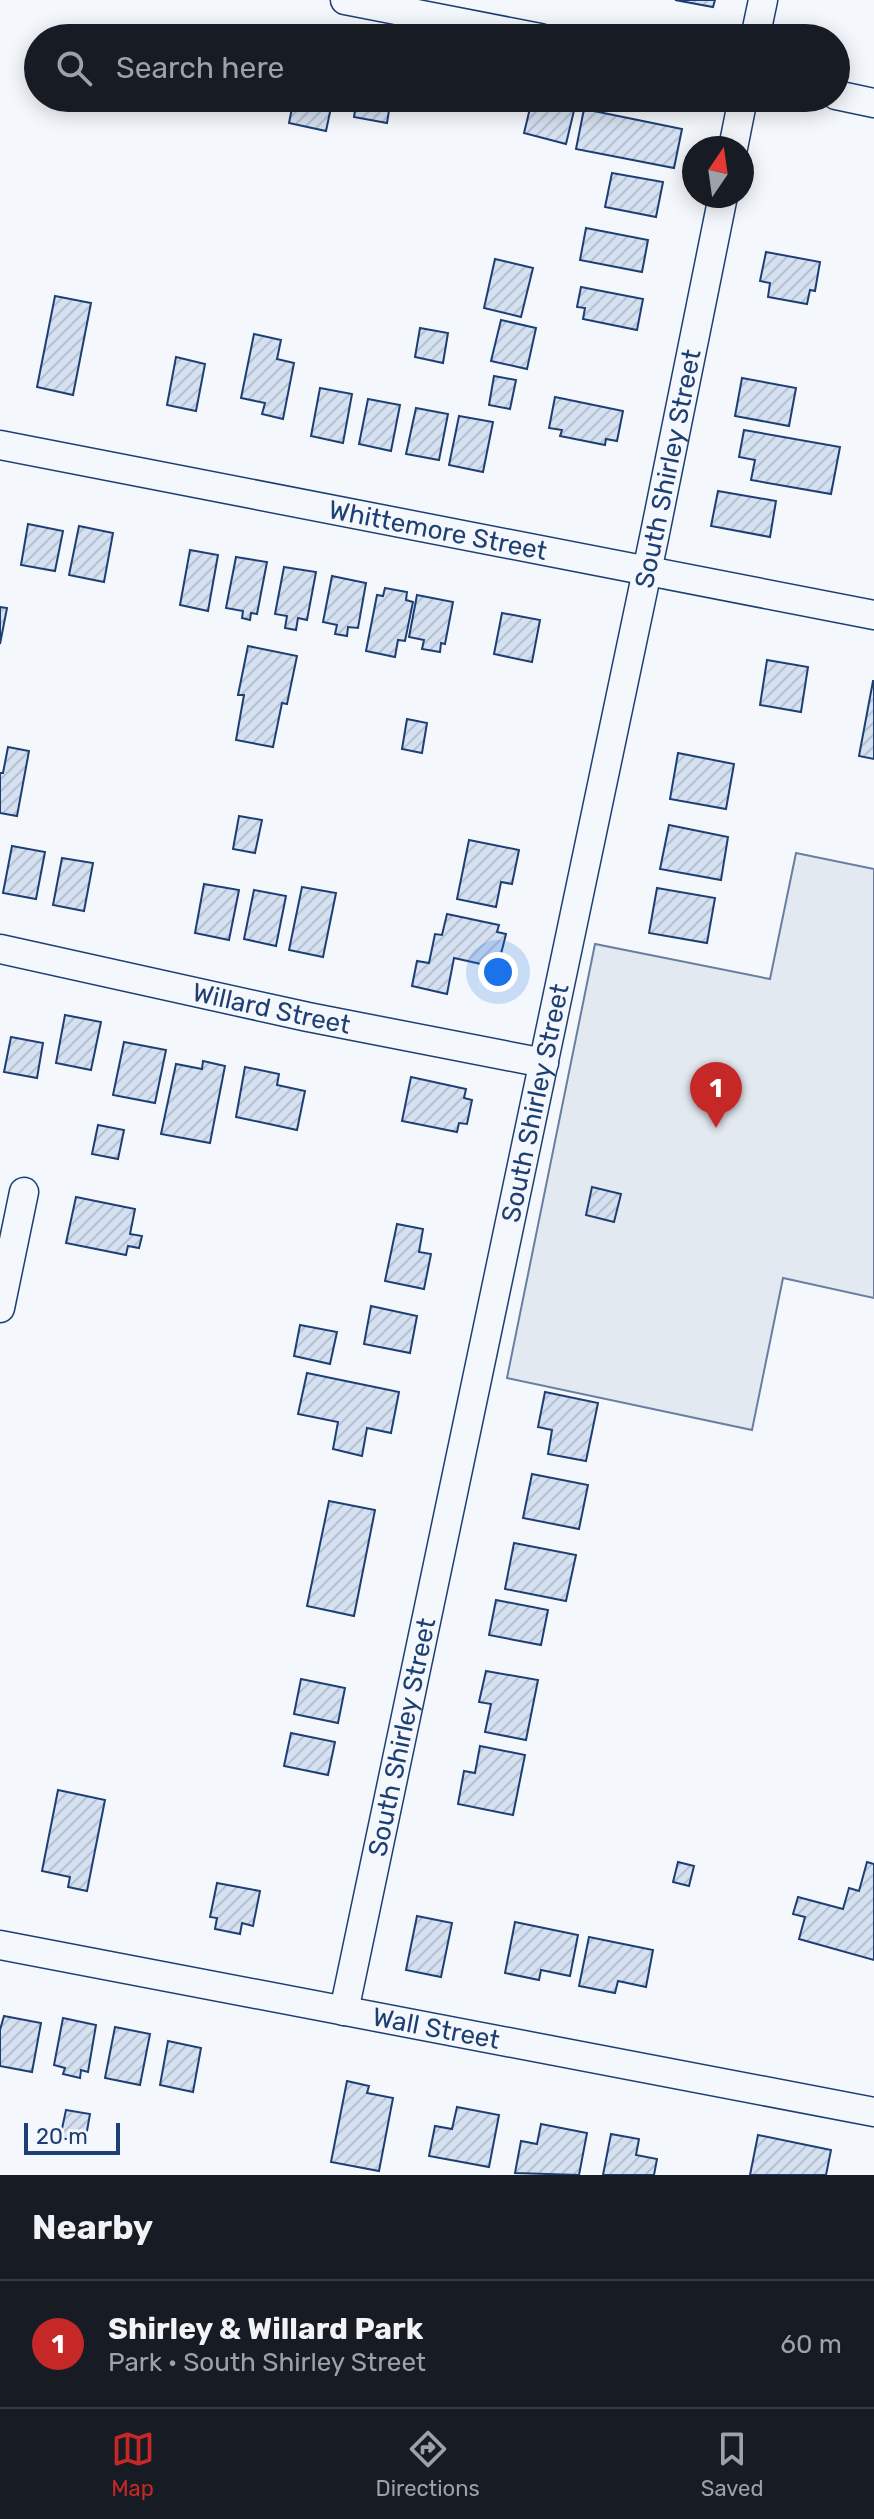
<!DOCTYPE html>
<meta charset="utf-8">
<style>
:root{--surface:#171b24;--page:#242831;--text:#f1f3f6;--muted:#9ea1a6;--line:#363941;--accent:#c62828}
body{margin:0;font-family:Rubik,sans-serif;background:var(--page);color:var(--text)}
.compass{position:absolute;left:682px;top:136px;width:72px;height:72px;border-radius:50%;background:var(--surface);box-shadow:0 4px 20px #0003;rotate:13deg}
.scale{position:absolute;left:24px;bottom:20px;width:96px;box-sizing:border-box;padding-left:8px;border:4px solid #1d3f73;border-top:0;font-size:22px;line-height:28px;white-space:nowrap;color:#1d3f73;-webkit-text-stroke:6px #f4f7fb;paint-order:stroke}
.you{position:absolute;left:498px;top:972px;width:28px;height:28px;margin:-20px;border:6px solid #fff;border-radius:50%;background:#1a73e8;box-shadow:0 0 0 12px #1a73e833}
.badge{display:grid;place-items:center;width:52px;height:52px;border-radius:50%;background:var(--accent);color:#fff;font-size:26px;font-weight:700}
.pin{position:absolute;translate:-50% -66px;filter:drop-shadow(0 2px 4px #0008)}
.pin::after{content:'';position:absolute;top:42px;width:28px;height:24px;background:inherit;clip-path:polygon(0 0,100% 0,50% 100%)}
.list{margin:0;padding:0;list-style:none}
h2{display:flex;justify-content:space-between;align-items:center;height:104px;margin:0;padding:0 32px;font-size:34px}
h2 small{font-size:26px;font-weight:400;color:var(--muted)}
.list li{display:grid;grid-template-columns:52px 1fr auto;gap:24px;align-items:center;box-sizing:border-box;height:128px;padding:0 32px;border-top:2px solid var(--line)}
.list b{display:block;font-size:30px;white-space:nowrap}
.list p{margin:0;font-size:26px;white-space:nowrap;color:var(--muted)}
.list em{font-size:26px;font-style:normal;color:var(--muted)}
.icon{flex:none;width:44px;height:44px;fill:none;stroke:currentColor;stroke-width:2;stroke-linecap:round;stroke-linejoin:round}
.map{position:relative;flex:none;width:874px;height:2175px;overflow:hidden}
.search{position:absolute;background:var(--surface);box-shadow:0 4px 20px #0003;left:24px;right:24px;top:24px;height:88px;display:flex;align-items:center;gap:20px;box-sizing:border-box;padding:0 28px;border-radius:44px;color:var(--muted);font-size:30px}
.sheet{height:232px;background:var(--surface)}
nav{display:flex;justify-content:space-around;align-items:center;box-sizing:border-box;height:112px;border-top:2px solid var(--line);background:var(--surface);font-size:22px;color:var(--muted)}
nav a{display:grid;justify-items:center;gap:4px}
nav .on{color:var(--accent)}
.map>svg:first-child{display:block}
.green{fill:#e3e9f0;stroke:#687fa3;stroke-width:2}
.building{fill:url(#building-hatch);stroke:#1d3f73;stroke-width:2}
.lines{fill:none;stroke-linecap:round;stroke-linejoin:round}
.street-casing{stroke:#1d3f73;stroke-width:31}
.street{stroke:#f4f7fb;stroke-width:28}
.labels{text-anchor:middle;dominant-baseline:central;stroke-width:6;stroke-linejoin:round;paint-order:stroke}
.street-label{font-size:26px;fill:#1d3f73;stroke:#f4f7fb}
</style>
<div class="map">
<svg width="874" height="2175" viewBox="0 0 874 2175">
<defs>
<pattern id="building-hatch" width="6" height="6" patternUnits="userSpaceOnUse" patternTransform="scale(2)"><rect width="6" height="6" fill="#d5e0f0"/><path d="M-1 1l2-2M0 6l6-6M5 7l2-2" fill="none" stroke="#b6c1d1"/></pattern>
</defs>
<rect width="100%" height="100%" fill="#f4f7fb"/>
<polygon class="green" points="796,853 874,869 874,1298 783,1278 752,1430 507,1378 595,944 770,979"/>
<g class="building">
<polygon points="675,0 715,0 713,7"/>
<polygon points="294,98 333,98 326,131 289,123"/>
<polygon points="357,98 391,98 387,123 354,117"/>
<polygon points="553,98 577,98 566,144 524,133 532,100 552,104"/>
<polygon points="584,109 682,129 674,168 576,149"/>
<polygon points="612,173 663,182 656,217 605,207"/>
<polygon points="586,228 648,240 642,272 580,260"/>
<polygon points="766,252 820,262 815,291 810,290 807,304 768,297 770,283 760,281"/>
<polygon points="495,259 533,268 521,317 484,308"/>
<polygon points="581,287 643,299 637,330 583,319 585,308 577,307"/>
<polygon points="55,296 91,303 73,395 37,387"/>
<polygon points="501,320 536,328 527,369 491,361"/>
<polygon points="420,328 448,333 443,363 415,357"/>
<polygon points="254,334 281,340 277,359 294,363 283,419 262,414 265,403 241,398"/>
<polygon points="176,357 205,364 196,411 167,405"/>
<polygon points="494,376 516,380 510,409 489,405"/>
<polygon points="742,378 796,388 789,426 735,416"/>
<polygon points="320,388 352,394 343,443 311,436"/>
<polygon points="555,397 623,411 617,441 606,439 605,445 560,436 562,430 549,428"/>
<polygon points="368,399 400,405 391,451 359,444"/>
<polygon points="416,408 448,414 439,460 406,454"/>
<polygon points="459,416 493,422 483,472 449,465"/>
<polygon points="744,430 840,447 831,494 751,480 755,460 739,457"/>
<polygon points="718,491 776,501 770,537 711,526"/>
<polygon points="28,524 63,531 55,571 21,565"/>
<polygon points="79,526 113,533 104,582 69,575"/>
<polygon points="190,550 218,555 208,611 180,605"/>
<polygon points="236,557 267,562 257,614 251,613 250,620 242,618 243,611 226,608"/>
<polygon points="284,567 316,572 307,620 298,618 296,630 285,628 287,616 275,614"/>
<polygon points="332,576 366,583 358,628 348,627 347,636 335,634 337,625 323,622"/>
<polygon points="385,588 407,592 406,600 413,602 405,641 398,640 395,657 366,651 377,595 383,596"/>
<polygon points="417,595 453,602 445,644 441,643 440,652 422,649 424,640 409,637"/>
<polygon points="0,607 7,608 0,644"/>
<polygon points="502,613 540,620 532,662 494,654"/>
<polygon points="248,646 297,656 287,704 282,703 273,747 236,740 244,695 238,695"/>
<polygon points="767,660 808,667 801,712 760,705"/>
<polygon points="873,681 874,681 874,759 859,756"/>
<polygon points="407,719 427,723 422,753 402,749"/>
<polygon points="8,747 29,751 17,816 0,813 0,773 3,773"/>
<polygon points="678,753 734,764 726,809 670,799"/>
<polygon points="239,816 262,820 255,853 233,849"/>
<polygon points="669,825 728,837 721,880 660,869"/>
<polygon points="469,840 519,850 512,884 501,882 496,907 457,899"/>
<polygon points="12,846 45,852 36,899 3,893"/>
<polygon points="62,858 93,863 84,911 53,905"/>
<polygon points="204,884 239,890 229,940 195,933"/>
<polygon points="302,887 336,893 323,957 289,950"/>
<polygon points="657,888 715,898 707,943 649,933"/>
<polygon points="254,890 286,896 276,946 244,939"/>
<polygon points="447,914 499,925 497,932 506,934 500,958 492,957 490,966 454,958 447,994 412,986 417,961 429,963 435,934 442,935"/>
<polygon points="65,1015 101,1022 91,1070 56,1063"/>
<polygon points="11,1037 43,1043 37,1078 4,1072"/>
<polygon points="124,1042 166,1050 155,1103 113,1095"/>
<polygon points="203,1061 225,1066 210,1143 161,1134 176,1064 202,1069"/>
<polygon points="245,1067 279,1074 277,1085 305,1091 297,1130 236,1117"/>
<polygon points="411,1077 466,1089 464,1098 472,1100 467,1124 459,1123 457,1132 402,1121"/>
<polygon points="98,1125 124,1130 118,1159 92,1154"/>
<polygon points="592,1187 621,1194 614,1222 586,1215"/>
<polygon points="76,1197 135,1209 130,1234 142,1236 139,1248 128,1246 126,1255 66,1243"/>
<polygon points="397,1224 423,1229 419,1252 431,1254 424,1289 385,1281"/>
<polygon points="371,1306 417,1316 410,1353 364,1344"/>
<polygon points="300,1325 337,1332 330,1364 294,1356"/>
<polygon points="307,1373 399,1392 391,1433 367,1428 362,1456 333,1449 338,1422 298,1414"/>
<polygon points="545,1392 598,1403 586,1461 548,1454 552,1430 538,1427"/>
<polygon points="532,1474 588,1485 579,1529 523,1518"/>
<polygon points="329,1501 375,1510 354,1616 307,1606"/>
<polygon points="514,1543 576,1555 566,1601 505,1589"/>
<polygon points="496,1600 548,1610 541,1645 489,1635"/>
<polygon points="486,1671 538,1680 526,1740 485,1732 491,1704 479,1702"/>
<polygon points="301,1679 345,1688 338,1723 294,1714"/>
<polygon points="291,1733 335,1742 328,1775 284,1766"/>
<polygon points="480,1746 525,1755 513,1815 458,1804 464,1771 475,1773"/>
<polygon points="58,1790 105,1800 87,1891 68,1887 70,1877 42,1871"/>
<polygon points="678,1862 694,1866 689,1886 673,1882"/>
<polygon points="867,1862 874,1864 874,1960 799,1939 805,1917 793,1914 798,1897 843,1909 849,1888 859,1891"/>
<polygon points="217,1883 260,1891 253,1926 242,1923 240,1934 215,1929 217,1918 210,1917"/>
<polygon points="417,1916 452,1923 441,1977 406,1970"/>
<polygon points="515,1922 578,1935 570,1976 541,1970 539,1980 505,1973"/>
<polygon points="589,1937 653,1950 646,1987 618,1981 615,1993 579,1986"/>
<polygon points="4,2016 41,2023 32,2072 0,2066 0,2030"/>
<polygon points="63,2018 96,2025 88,2072 81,2070 80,2078 63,2074 65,2068 54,2065"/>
<polygon points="115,2027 150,2034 140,2085 105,2078"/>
<polygon points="168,2041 201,2048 193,2092 160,2085"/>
<polygon points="347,2081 369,2086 367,2093 393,2098 379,2171 331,2162"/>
<polygon points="457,2107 499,2115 489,2167 429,2156 435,2126 452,2129"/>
<polygon points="66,2110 90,2114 85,2142 60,2138"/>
<polygon points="541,2124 587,2133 579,2175 515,2173 521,2141 537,2144"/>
<polygon points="611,2134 639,2139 636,2155 657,2159 654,2175 603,2175"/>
<polygon points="758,2135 831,2150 826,2175 750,2175"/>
</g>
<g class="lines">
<defs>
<g id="street">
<polyline points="345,0 540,38"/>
<polyline points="755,38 763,0"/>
<polyline points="836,95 874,103"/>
<polyline points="733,148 743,98"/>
<path id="s1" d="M0,445L874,615"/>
<path id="s2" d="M0,949L308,1017L544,1063"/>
<polyline points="0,1308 24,1192"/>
<path id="s3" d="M0,1945L874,2112"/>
<path id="s4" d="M344,2011L655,533L723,196"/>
</g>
</defs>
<use href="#street" class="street-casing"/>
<use href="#street" class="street"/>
</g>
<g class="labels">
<g class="street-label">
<text stroke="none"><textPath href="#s4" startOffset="1576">South Shirley Street</textPath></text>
<text stroke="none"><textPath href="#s1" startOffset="446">Whittemore Street</textPath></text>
<text stroke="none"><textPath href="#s2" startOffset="278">Willard Street</textPath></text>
<text stroke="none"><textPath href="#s4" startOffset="928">South Shirley Street</textPath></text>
<text stroke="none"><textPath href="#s4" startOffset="280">South Shirley Street</textPath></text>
<text stroke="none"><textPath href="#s3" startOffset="444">Wall Street</textPath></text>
</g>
</g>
</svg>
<svg class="compass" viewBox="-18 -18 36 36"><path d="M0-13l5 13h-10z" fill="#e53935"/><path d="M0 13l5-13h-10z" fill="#9ea1a6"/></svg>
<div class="scale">20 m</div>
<div class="you"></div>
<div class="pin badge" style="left:716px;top:1128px">1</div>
<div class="search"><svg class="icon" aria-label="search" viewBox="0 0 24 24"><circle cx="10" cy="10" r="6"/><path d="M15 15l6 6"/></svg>Search here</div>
</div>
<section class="sheet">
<h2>Nearby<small></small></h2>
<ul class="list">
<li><span class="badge">1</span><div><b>Shirley &amp; Willard Park</b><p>Park · South Shirley Street</p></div><em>60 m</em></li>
</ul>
</section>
<nav>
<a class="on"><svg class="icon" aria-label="map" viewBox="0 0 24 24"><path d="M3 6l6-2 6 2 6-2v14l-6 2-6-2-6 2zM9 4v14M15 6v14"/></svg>Map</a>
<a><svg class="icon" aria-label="directions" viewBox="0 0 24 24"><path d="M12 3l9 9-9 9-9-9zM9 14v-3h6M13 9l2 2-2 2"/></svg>Directions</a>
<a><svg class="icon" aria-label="saved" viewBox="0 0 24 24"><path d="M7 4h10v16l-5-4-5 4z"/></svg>Saved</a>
</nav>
